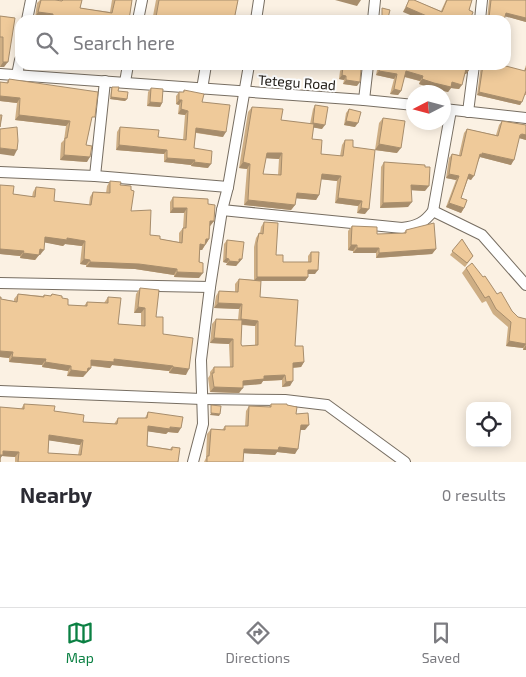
<!DOCTYPE html>
<style>
:root{--surface:#fff;--page:#f2f2f3;--text:#2b2b33;--muted:#7c7c81;--line:#e1e1e2;--accent:#0b8043}
body{margin:0;font-family:"Exo 2",sans-serif;background:var(--page);color:var(--text)}
.controls{position:absolute;right:15px;bottom:15px;display:grid;overflow:hidden;border-radius:10px;box-shadow:0 2px 12px #0003}
.controls button{width:45px;height:45px;display:grid;place-items:center;padding:0;border:0;border-bottom:1px solid var(--line);background:var(--surface);color:var(--text);font:25px sans-serif}
.compass{position:absolute;left:406px;top:85px;width:45px;height:45px;border-radius:50%;background:var(--surface);box-shadow:0 2px 12px #0003;rotate:264deg}
.list{margin:0;padding:0;list-style:none}
h2{display:flex;justify-content:space-between;align-items:center;height:65px;margin:0;padding:0 20px;font-size:21px}
h2 small{font-size:16px;font-weight:400;color:var(--muted)}
.icon{flex:none;width:28px;height:28px;fill:none;stroke:currentColor;stroke-width:2;stroke-linecap:round;stroke-linejoin:round}
.map{position:relative;flex:none;width:526px;height:462px;overflow:hidden}
.search{position:absolute;background:var(--surface);box-shadow:0 2px 12px #0003;left:15px;right:15px;top:15px;height:55px;display:flex;align-items:center;gap:12px;box-sizing:border-box;padding:0 18px;border-radius:15px;color:var(--muted);font-size:19px}
.sheet{height:145px;background:var(--surface)}
nav{display:flex;justify-content:space-around;align-items:center;box-sizing:border-box;height:70px;border-top:1px solid var(--line);background:var(--surface);font-size:14px;color:var(--muted)}
nav a{display:grid;justify-items:center;gap:2px}
nav .on{color:var(--accent)}
.map>svg:first-child{display:block}
.lines{fill:none;stroke-linecap:round;stroke-linejoin:round}
.street-casing{stroke:#776e62;stroke-width:12}
.street{stroke:#fff;stroke-width:10}
.wall{fill:#ceae84;fill-rule:evenodd}
.shaded-wall{fill:#a78d6c}
.building{fill:#efca9a;stroke:#a78d6c;fill-rule:evenodd}
.labels{text-anchor:middle;dominant-baseline:central;stroke-width:4;stroke-linejoin:round;paint-order:stroke}
.street-label{font-size:14px;fill:#201c17;stroke:#fff}
</style>
<div class="map">
<svg width="526" height="462" viewBox="0 0 526 462">
<rect width="100%" height="100%" fill="#fbf1e3"/>
<g class="lines">
<defs>
<g id="street">
<polyline points="27,20 31,0"/>
<polyline points="138,20 142,0"/>
<polyline points="256,20 259,0"/>
<polyline points="373,20 375,0"/>
<polyline points="480,20 482,0"/>
<polyline points="0,74 364,100 414,105"/>
<polyline points="17,75 20,60"/>
<polyline points="125,82 128,65"/>
<polyline points="202,89 206,65"/>
<polyline points="364,100 368,65"/>
<polyline points="444,109 526,118"/>
<polyline points="468,112 474,65"/>
<polyline points="0,172 95,176 228,187"/>
<polyline points="95,176 105,81"/>
<path d="M222,210L402,228C417,226 424,223 433,211L451,110"/>
<polyline points="433,211 482,235 526,285"/>
<polyline points="0,283 210,287"/>
<polyline points="0,391 202,399 285,400 327,405 405,462"/>
<polyline points="193,462 203,424 201,360 210,287 222,210 228,187 249,65"/>
</g>
</defs>
<use href="#street" class="street-casing"/>
<use href="#street" class="street"/>
</g>
<g class="wall">
<polygon points="40,0 60,1 60,0 82,0 80,8 110,12 112,0 132,0 129,20 49,20 50,19 35,17 37,3"/>
<polygon points="156,0 238,0 234,20 149,20 152,16 153,16"/>
<polygon points="409,0 414,0 441,11 446,0 472,0 469,10 473,12 403,12"/>
<polygon points="489,0 526,0 526,22 505,16 504,20 487,20"/>
<polygon points="0,16 15,18 4,67 0,67"/>
<polygon points="378,65 470,65 469,70 466,74 465,74 459,89 451,88 448,92 431,88 419,84 420,81 404,77 401,91 398,95 390,94 394,79 376,75"/>
<polygon points="481,65 502,65 524,71 526,65 526,95 524,95 520,105 477,95"/>
<polygon points="343,67 357,86 343,84 344,80 339,79 340,71"/>
<polygon points="9,79 91,122 86,145 87,162 60,160 61,143 64,140 66,126 15,120 17,103 0,101 0,82 6,83"/>
<polygon points="112,87 118,91 127,99 125,101 110,99 111,89"/>
<polygon points="151,88 162,103 160,107 147,106 148,92"/>
<polygon points="184,90 202,102 223,137 196,133 194,148 208,168 191,166 191,165 164,162 164,154 116,150 117,132 120,127 158,137 183,140 185,115 178,114 179,105 176,104 176,96 179,92 183,92"/>
<path d="M315,105L322,129L313,127L312,139L321,154L340,156L342,145L345,140L353,147L365,214L357,213L358,206L335,203L337,181L321,179L319,195L316,200L296,198L295,205L291,210L244,205L247,169L239,168L248,112L252,107L281,120L310,124L313,109ZM266,158L279,159L278,175L263,174Z"/>
<polygon points="349,109 355,127 344,125 346,113"/>
<polygon points="383,118 397,153 375,150 379,123"/>
<polygon points="502,121 526,125 526,140 519,138 511,165 480,157 471,180 468,179 461,198 464,208 461,213 446,207 456,180 446,178 449,158 452,154 459,155 464,133 467,129 496,135 499,125"/>
<polygon points="384,162 425,191 411,190 408,207 380,208 381,167"/>
<polygon points="110,181 120,185 131,190 131,211 150,235 160,239 179,242 179,233 183,228 184,213 170,213 170,202 173,197 208,204 214,221 210,226 209,239 202,250 200,250 199,278 174,277 174,275 135,269 86,267 86,265 80,264 82,246 65,244 63,246 45,242 40,255 39,255 35,260 20,258 20,256 0,254 0,185 13,194 32,197 33,192 36,187 54,201 89,205 90,197 93,192 106,193 107,186"/>
<path d="M264,222L276,255L283,262H308V256L311,252L315,274H308V277L305,281H261L260,297L295,346L304,362L301,367L293,368L290,386L282,387V380L263,381L261,384L243,385L239,393L210,392L208,378L210,375V372L214,367H230L229,344L210,343L212,324L216,319L238,320L239,309L214,308L216,296L219,291L235,292V284L239,279L254,280V247L256,238L259,233H260L261,227ZM241,325L255,326V345L242,346L241,344Z"/>
<polygon points="352,226 377,234 403,234 406,230 436,249 432,254 376,258 376,253 353,253 353,251 348,250 348,231"/>
<polygon points="462,239 473,256 465,267 450,255"/>
<polygon points="227,240 242,259 236,266 226,265 227,263 223,262 224,244"/>
<polygon points="466,268 497,294 512,311 518,317 526,319 526,350 523,350 523,348 506,346 508,327 493,314 486,301 482,303 462,273"/>
<polygon points="140,288 156,317 163,334 186,375 169,373 169,371 112,365 110,368 91,366 91,368 83,377 67,376 68,371 42,367 42,365 9,362 9,358 0,357 0,297 1,299 14,301 14,299 18,294 43,296 44,295 50,296 52,294 62,298 68,305 84,306 87,302 104,303 108,297 118,324 141,326 141,313 134,313 136,294"/>
<path d="M24,404L54,411L83,422L114,424L118,418H145L148,412L178,433L168,432L166,434L148,431L147,446L170,449L172,447L178,462H15V457L2,456L0,458V407L21,409ZM49,440L80,445L78,455L48,453Z"/>
<polygon points="271,404 287,405 296,414 305,430 300,430 295,454 277,452 275,455 244,453 243,462 204,462 206,458 207,434 211,429 222,430 225,426 245,426 246,411 249,406 269,407"/>
</g>
<g class="shaded-wall">
<polygon points="335,0 361,0 357,6"/>
<polygon points="406,7 436,20 422,20 403,12"/>
<polygon points="38,12 53,14 50,19 35,17"/>
<polygon points="506,13 526,18 526,22 504,16"/>
<polygon points="183,16 202,20 178,20 179,17"/>
<polygon points="382,16 388,18 386,20 380,18"/>
<polygon points="53,17 61,18 60,20 51,20"/>
<polygon points="493,17 504,20 491,20"/>
<polygon points="3,62 8,62 4,67 0,67"/>
<polygon points="140,65 172,65 168,70 139,67"/>
<polygon points="466,69 469,70 466,74 462,74"/>
<polygon points="379,71 397,74 394,79 376,75"/>
<polygon points="406,71 423,76 420,81 402,76"/>
<polygon points="342,75 346,76 344,80 339,79"/>
<polygon points="422,79 452,82 462,85 459,89 451,88 448,92 431,88 419,84"/>
<polygon points="346,80 360,82 357,86 343,84"/>
<polygon points="394,89 401,91 398,95 390,94"/>
<polygon points="479,92 522,102 520,105 477,95"/>
<polygon points="0,96 20,98 17,103 0,101"/>
<polygon points="111,97 127,99 125,101 110,99"/>
<polygon points="179,100 182,100 179,105 176,104"/>
<polygon points="150,102 162,103 160,107 147,106"/>
<polygon points="181,109 188,111 185,115 178,114"/>
<polygon points="19,115 70,121 66,126 15,120"/>
<polygon points="346,121 358,123 355,127 344,125"/>
<polygon points="313,123 325,125 322,129 310,127"/>
<polygon points="196,128 226,132 223,137 193,132"/>
<polygon points="522,134 526,135 526,140 519,138 517,139"/>
<polygon points="379,144 401,148 397,153 375,150"/>
<polygon points="119,145 167,150 164,154 116,150"/>
<polygon points="0,148 17,150 14,156 0,154"/>
<polygon points="267,153 282,153 279,159 263,158"/>
<polygon points="482,153 514,160 511,165 480,157 479,159 480,154"/>
<polygon points="64,155 90,157 87,162 60,160"/>
<polygon points="167,158 195,160 191,165 164,162"/>
<polygon points="194,162 211,164 208,168 191,166"/>
<polygon points="243,162 250,164 247,169 239,168"/>
<polygon points="322,174 341,176 337,181 318,179"/>
<polygon points="449,174 459,176 456,180 446,178"/>
<polygon points="469,174 474,176 471,180 466,178"/>
<polygon points="411,185 429,186 425,191 408,190"/>
<polygon points="297,193 319,195 316,200 293,198"/>
<polygon points="338,198 362,201 358,206 335,203"/>
<polygon points="248,200 295,205 291,210 244,205"/>
<polygon points="412,202 408,207 380,208 383,203"/>
<polygon points="449,203 464,208 461,213 446,207"/>
<polygon points="173,208 187,208 184,213 170,213"/>
<polygon points="361,208 369,209 365,214 357,213"/>
<polygon points="210,221 214,221 210,226 207,226"/>
<polygon points="45,237 67,238 85,241 82,246 65,244 63,246 42,242"/>
<polygon points="206,239 209,239 206,244 202,244"/>
<polygon points="200,244 205,245 202,250 197,250"/>
<polygon points="351,245 357,245 353,251 348,250"/>
<polygon points="357,248 379,248 376,253 353,253"/>
<polygon points="0,249 24,251 20,256 0,254"/>
<polygon points="40,249 44,250 40,255 36,255"/>
<polygon points="436,249 432,254 376,258 379,253"/>
<polygon points="23,253 39,255 35,260 20,258"/>
<polygon points="226,258 229,259 227,263 223,262"/>
<polygon points="84,259 90,260 86,265 80,264"/>
<polygon points="239,259 242,259 236,266 226,265 229,261"/>
<polygon points="90,262 139,264 177,269 174,275 135,269 86,267"/>
<polygon points="308,270 318,270 315,274 305,274"/>
<polygon points="177,272 203,273 199,278 174,277"/>
<polygon points="257,277 308,277 305,281 254,281"/>
<polygon points="218,303 242,304 239,309 214,308"/>
<polygon points="138,307 145,308 141,313 134,313"/>
<polygon points="241,319 258,321 255,326 237,324"/>
<polygon points="214,338 233,339 229,344 210,343"/>
<polygon points="509,341 526,344 523,348 506,346"/>
<polygon points="526,345 526,350 523,350"/>
<polygon points="0,351 13,352 9,358 0,357"/>
<polygon points="12,357 46,359 42,365 9,362"/>
<polygon points="114,359 173,366 169,371 112,365 110,368 88,365 91,360"/>
<polygon points="45,362 71,366 68,371 42,367"/>
<polygon points="304,362 301,367 289,368 293,363"/>
<polygon points="173,367 189,369 186,375 169,373"/>
<polygon points="88,368 91,368 83,377 67,376 71,370"/>
<polygon points="285,375 282,380 263,381 261,384 239,386 243,381 264,376"/>
<polygon points="293,381 290,386 282,387 286,382"/>
<polygon points="214,387 243,388 239,393 210,392"/>
<polygon points="211,413 220,414 219,416 210,415"/>
<polygon points="301,425 309,425 305,430 297,430"/>
<polygon points="148,426 170,427 181,428 178,433 168,432 166,434 145,431"/>
<polygon points="49,435 83,440 80,445 46,440"/>
<polygon points="279,447 298,449 295,454 277,452 275,455 241,453 244,449"/>
<polygon points="3,451 19,452 15,457 2,456 0,459 0,455"/>
</g>
<g class="building">
<polygon points="41,0 55,0 62,1 63,0 82,0 80,8 112,13 115,0 132,0 129,20 61,20 61,18 53,17 53,14 38,12"/>
<polygon points="159,0 238,0 234,20 202,20 183,16 183,18 179,17 179,20 151,20 152,16 156,17"/>
<polygon points="409,0 414,0 442,12 447,0 472,0 469,10 473,12 470,20 436,20 406,7"/>
<polygon points="491,0 526,0 526,18 506,13 504,20 493,17 493,20 487,20 489,18"/>
<polygon points="382,8 390,10 388,18 382,16"/>
<polygon points="0,16 15,18 8,62 3,62 3,37 0,37"/>
<polygon points="380,65 470,65 469,70 466,69 462,85 452,82 451,87 434,83 422,79 423,76 406,71 401,91 394,89 397,74 379,71"/>
<polygon points="483,65 502,65 525,71 526,68 526,91 522,102 479,92"/>
<polygon points="343,67 361,69 360,82 346,80 346,76 342,75"/>
<polygon points="9,79 98,92 95,117 92,117 86,145 92,146 90,157 64,155 65,138 67,138 70,121 19,115 20,98 0,96 0,82 8,83"/>
<polygon points="112,87 119,87 118,91 128,92 127,99 111,97"/>
<polygon points="151,88 163,89 162,103 150,102"/>
<polygon points="184,90 204,94 202,102 230,105 226,132 196,128 194,148 212,151 211,164 194,162 195,160 167,158 167,150 119,145 120,127 159,130 158,137 186,140 188,111 181,109 182,100 179,100 179,92 184,92"/>
<polygon points="315,105 328,107 325,125 313,123"/>
<path d="M252,107L283,109L281,120L314,124L312,139L322,140L321,154L343,156L345,140H353V147L375,150L369,209L361,208L362,201L338,198L341,176L322,174L319,195L297,193L295,205L248,200L250,164L243,162ZM267,153H282L281,175L263,174Z"/>
<polygon points="349,109 361,112 358,123 346,121"/>
<polygon points="0,115 2,115 0,127"/>
<polygon points="383,118 405,121 401,148 379,144"/>
<polygon points="502,121 526,125 526,135 522,134 520,135 514,160 482,153 482,155 480,154 474,176 469,174 461,198 467,200 464,208 449,203 459,176 449,174 452,154 461,156 467,129 498,136"/>
<polygon points="17,127 18,141 17,150 0,148 0,129"/>
<polygon points="384,162 425,165 425,167 430,167 429,186 411,185 412,202 383,203"/>
<polygon points="110,181 121,182 120,185 131,186 131,190 134,191 131,211 151,210 150,235 160,236 160,239 182,243 183,228 186,228 187,208 173,208 173,197 208,199 208,204 215,205 214,221 210,221 209,239 206,239 205,245 200,244 199,262 203,263 203,273 177,272 177,269 139,264 90,262 90,260 84,259 85,241 67,238 67,240 45,237 44,250 40,249 39,255 23,253 24,251 0,249 0,185 14,186 13,194 35,197 36,187 55,189 54,201 91,205 93,192 110,193"/>
<polygon points="264,222 278,223 276,255 283,255 283,262 311,262 311,252 319,252 318,270 308,270 308,277 257,277 257,243 259,233 263,234"/>
<polygon points="434,223 436,249 379,253 379,248 357,248 357,245 351,245 352,226 377,227 377,234 406,233 406,230"/>
<polygon points="462,239 473,256 467,263 452,251"/>
<polygon points="227,240 244,242 242,259 239,259 239,262 229,261 229,259 226,258"/>
<polygon points="472,263 483,277 485,276 497,294 501,292 512,311 518,317 526,319 526,344 509,341 511,322 496,309 489,296 485,298 466,268"/>
<polygon points="239,279 261,281 260,297 298,300 295,346 303,346 304,362 293,363 293,381 286,382 285,375 264,376 264,379 243,381 243,388 214,387 212,373 214,373 214,367 233,367 233,339 214,338 216,319 242,320 241,344 242,346 258,345 258,321 241,319 242,304 218,303 219,291 238,292"/>
<polygon points="140,288 159,290 156,317 163,317 163,334 193,338 189,369 173,367 173,366 114,359 114,362 91,360 91,368 88,368 87,372 71,370 71,366 45,362 46,359 12,357 13,352 0,351 0,297 1,297 1,299 17,302 18,294 44,297 44,295 51,296 52,294 62,296 62,298 68,299 68,305 87,306 87,302 108,303 108,297 121,298 118,324 145,326 145,308 138,307"/>
<path d="M24,404L55,406L54,411L84,415L83,422L117,424L118,418H147L148,412L183,417L181,428L170,427V429L148,426L147,446L172,450V447L180,448L178,462H18L19,452L3,451V455H0V462V407L24,409ZM49,435L83,440L81,455L48,453Z"/>
<polygon points="271,404 287,404 287,405 297,407 296,414 308,413 309,425 301,425 298,449 279,447 278,450 244,449 243,462 207,462 207,456 209,456 211,429 225,430 225,426 248,426 249,406 271,407"/>
<polygon points="211,405 221,406 220,414 211,413"/>
</g>
<g class="labels">
<g class="street-label">
<text transform="translate(297 82) rotate(4)">Tetegu Road</text>
</g>
</g>
</svg>
<div class="controls">
<button><svg class="icon" aria-label="locate" viewBox="0 0 24 24"><circle cx="12" cy="12" r="6"/><path d="M12 2v4M12 18v4M2 12h4M18 12h4"/></svg></button>
</div>
<svg class="compass" viewBox="-18 -18 36 36"><path d="M0-13l5 13h-10z" fill="#e53935"/><path d="M0 13l5-13h-10z" fill="#7c7c81"/></svg>
<div class="search"><svg class="icon" aria-label="search" viewBox="0 0 24 24"><circle cx="10" cy="10" r="6"/><path d="M15 15l6 6"/></svg>Search here</div>
</div>
<section class="sheet">
<h2>Nearby<small>0 results</small></h2>
<ul class="list">
</ul>
</section>
<nav>
<a class="on"><svg class="icon" aria-label="map" viewBox="0 0 24 24"><path d="M3 6l6-2 6 2 6-2v14l-6 2-6-2-6 2zM9 4v14M15 6v14"/></svg>Map</a>
<a><svg class="icon" aria-label="directions" viewBox="0 0 24 24"><path d="M12 3l9 9-9 9-9-9zM9 14v-3h6M13 9l2 2-2 2"/></svg>Directions</a>
<a><svg class="icon" aria-label="saved" viewBox="0 0 24 24"><path d="M7 4h10v16l-5-4-5 4z"/></svg>Saved</a>
</nav>
